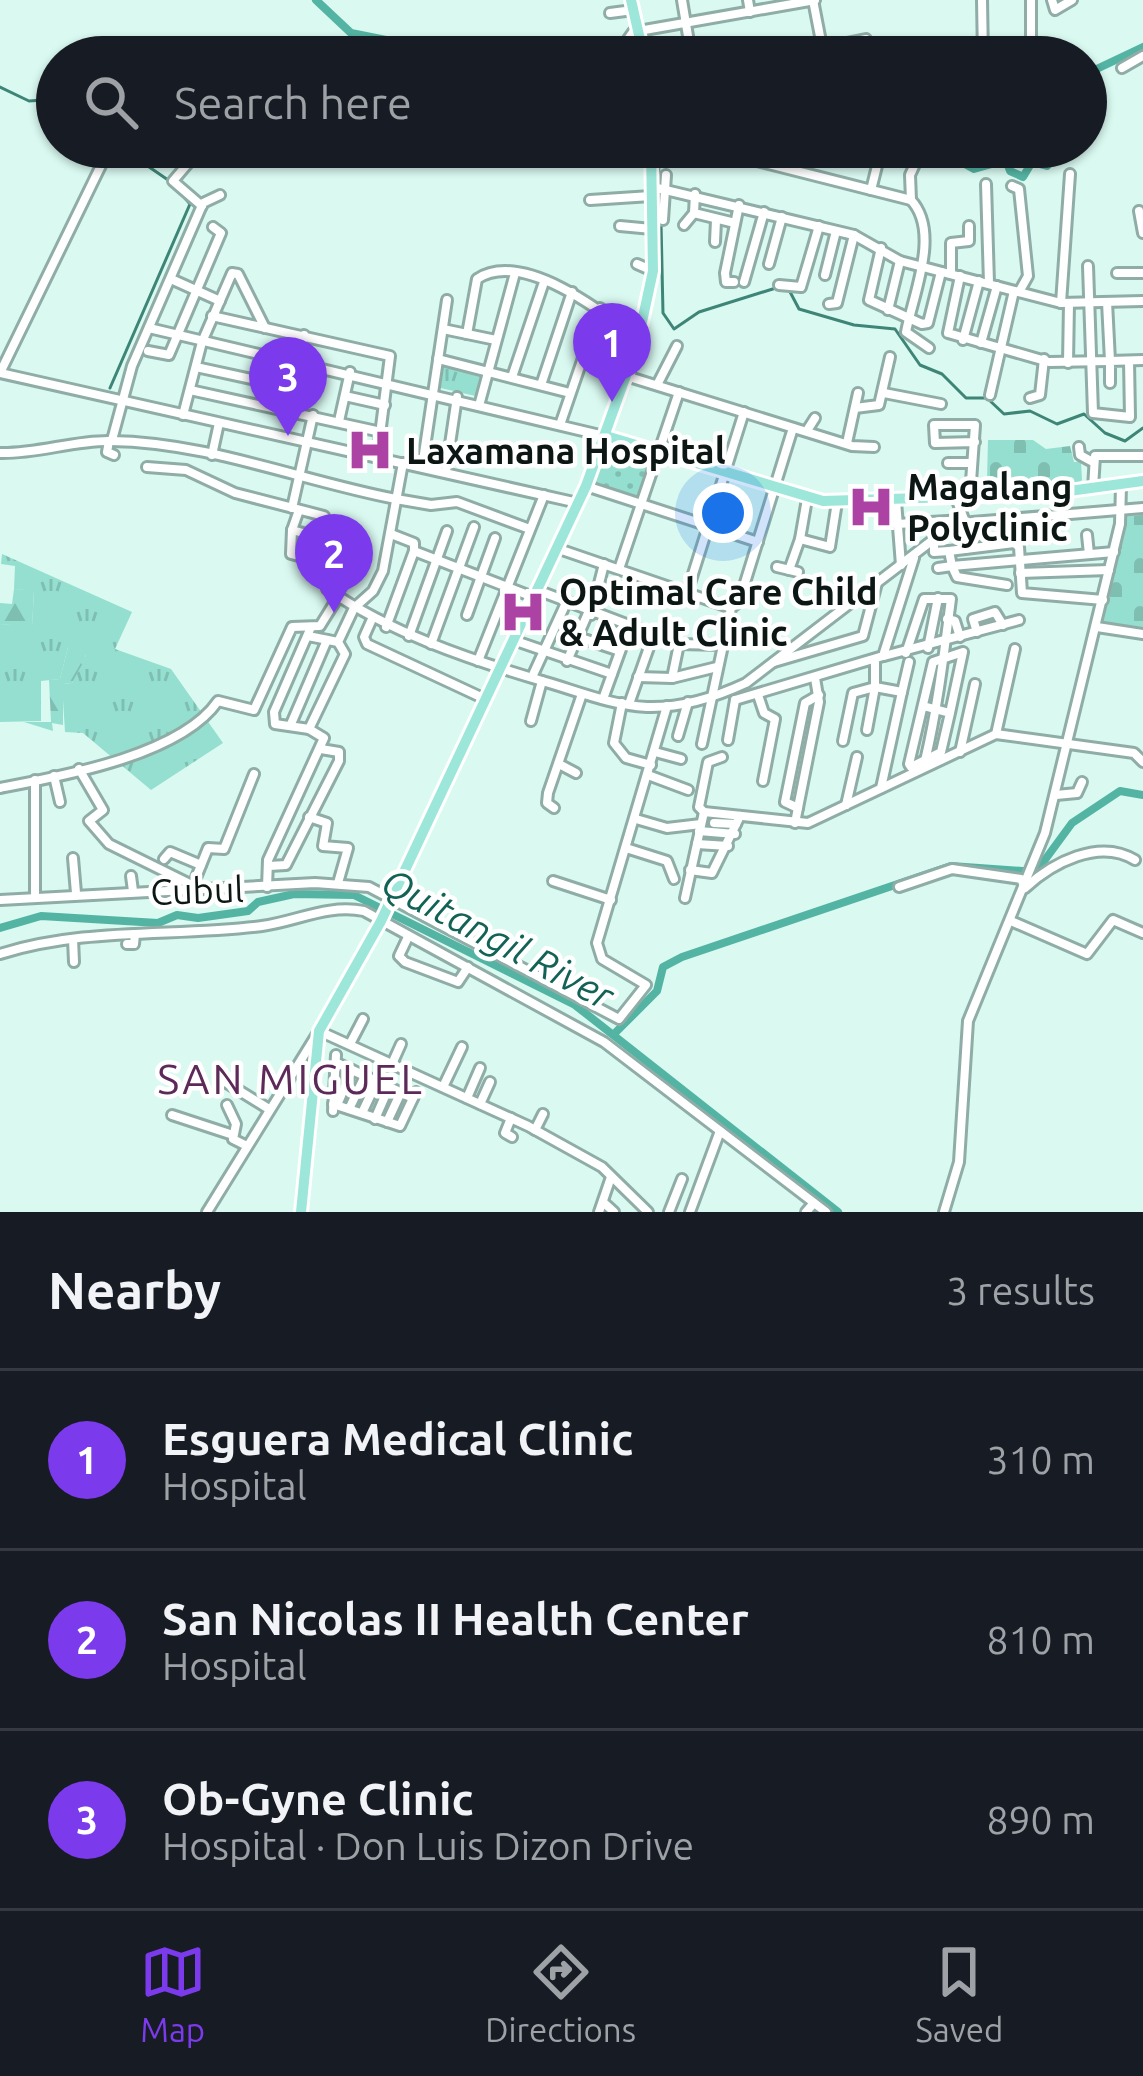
<!DOCTYPE html>
<meta charset="utf-8">
<style>
:root{--surface:#171b24;--page:#242831;--text:#f1f3f6;--muted:#9ea1a6;--line:#363941;--accent:#7c3aed}
body{margin:0;font-family:Ubuntu,sans-serif;background:var(--page);color:var(--text)}
.you{position:absolute;left:723px;top:513px;width:42px;height:42px;margin:-30px;border:9px solid #fff;border-radius:50%;background:#1a73e8;box-shadow:0 0 0 18px #1a73e833}
.badge{display:grid;place-items:center;width:78px;height:78px;border-radius:50%;background:var(--accent);color:#fff;font-size:39px;font-weight:700}
.pin{position:absolute;translate:-50% -99px;filter:drop-shadow(0 3px 6px #0008)}
.pin::after{content:'';position:absolute;top:63px;width:42px;height:36px;background:inherit;clip-path:polygon(0 0,100% 0,50% 100%)}
.list{margin:0;padding:0;list-style:none}
h2{display:flex;justify-content:space-between;align-items:center;height:156px;margin:0;padding:0 48px;font-size:51px}
h2 small{font-size:39px;font-weight:400;color:var(--muted)}
.list li{display:grid;grid-template-columns:78px 1fr auto;gap:36px;align-items:center;box-sizing:border-box;height:180px;padding:0 48px;border-top:3px solid var(--line)}
.list b{display:block;font-size:45px;white-space:nowrap}
.list p{margin:0;font-size:39px;white-space:nowrap;color:var(--muted)}
.list em{font-size:39px;font-style:normal;color:var(--muted)}
.icon{flex:none;width:66px;height:66px;fill:none;stroke:currentColor;stroke-width:2;stroke-linecap:round;stroke-linejoin:round}
.map{position:relative;flex:none;width:1143px;height:1212px;overflow:hidden}
.search{position:absolute;background:var(--surface);box-shadow:0 3px 9px #0004;left:36px;right:36px;top:36px;height:132px;display:flex;align-items:center;gap:30px;box-sizing:border-box;padding:0 42px;border-radius:66px;color:var(--muted);font-size:45px}
.sheet{height:696px;background:var(--surface)}
nav{display:flex;justify-content:space-around;align-items:center;box-sizing:border-box;height:168px;border-top:3px solid var(--line);background:var(--surface);font-size:33px;color:var(--muted)}
nav a{display:grid;justify-items:center;gap:6px}
nav .on{color:var(--accent)}
.map>svg:first-child{display:block}
.grass{fill:url(#grass-tufts)}
.forest{fill:url(#forest-firs)}
.cemetery{fill:url(#cemetery-stones)}
.park{fill:url(#park-dots)}
.lines{fill:none;stroke-linecap:round;stroke-linejoin:round}
.stream{stroke:#3e8578;stroke-width:3}
.river{stroke:#54b4a3;stroke-width:8}
.minor-casing{stroke:#8fada6;stroke-width:14}
.major-casing{stroke:#fff;stroke-width:16}
.minor{stroke:#fff;stroke-width:8}
.major{stroke:#9de7da;stroke-width:10}
.labels{text-anchor:middle;dominant-baseline:central;stroke-width:9;stroke-linejoin:round;paint-order:stroke}
.poi-label{font-size:36px;font-weight:bold;fill:#0c1715;stroke:#fff;text-anchor:start}
.street-label{font-size:36px;fill:#0c1715;stroke:#fff}
.water-label{font-size:39px;font-style:italic;fill:#136256;stroke:#fff}
.quarter-label{font-size:42px;letter-spacing:3px;fill:#5c2958;stroke:#fff}
</style>
<div class="map">
<svg width="1143" height="1212" viewBox="0 0 1143 1212">
<defs>
<pattern id="grass-tufts" width="24" height="20" patternUnits="userSpaceOnUse" patternTransform="scale(3)"><rect width="24" height="20" fill="#95dfd0"/><path d="M3 7l-1-3M5 7V3M7 7l1-3M15 17l-1-3M17 17v-4M19 17l1-3" fill="none" stroke="#7fbfb2"/></pattern>
<pattern id="forest-firs" width="22" height="20" patternUnits="userSpaceOnUse" patternTransform="scale(3)"><rect width="22" height="20" fill="#95dfd0"/><path d="M5 1l3.5 6h-7zM16 11l3.5 6h-7z" fill="#7fbfb2"/></pattern>
<pattern id="cemetery-stones" width="16" height="16" patternUnits="userSpaceOnUse" patternTransform="scale(3)"><rect width="16" height="16" fill="#95dfd0"/><path d="M2 7V4a2 2 0 0 1 4 0v3zM10 15v-3a2 2 0 0 1 4 0v3z" fill="#7fbfb2"/></pattern>
<pattern id="park-dots" width="8" height="8" patternUnits="userSpaceOnUse" patternTransform="scale(3)"><rect width="8" height="8" fill="#95dfd0"/><path d="M2 2h.1M6 6h.1" fill="none" stroke="#7fbfb2" stroke-width="1.8" stroke-linecap="round"/></pattern>
</defs>
<rect width="100%" height="100%" fill="#d9f9f1"/>
<g class="grass">
<polygon points="442,361 486,371 480,397 436,387"/>
<polygon points="2,554 132,612 115,649 171,669 223,743 151,790 83,733 65,732 62,684 72,683 86,656 68,647 60,679 41,681 41,721 0,722 0,624 32,626 34,591 14,589 15,566 1,564"/>
</g>
<g class="forest">
<polygon points="14,589 34,590 32,627 0,624 0,603 12,604"/>
<polygon points="75,640 86,657 72,683 63,684 63,725 52,723 53,731 24,722 51,722 49,680 60,679 68,647"/>
</g>
<g class="cemetery">
<polygon points="988,440 1033,440 1046,449 1070,446 1074,462 1081,462 1082,480 1072,489 1045,491 1045,480 1032,480 1032,491 1024,492 1023,477 987,479"/>
<polygon points="1143,515 1143,632 1100,625 1124,516"/>
</g>
<polygon class="park" points="610,441 656,456 641,501 592,484"/>
<g class="lines">
<g class="stream">
<polyline points="0,87 29,101 57,99"/>
<polyline points="120,147 171,182"/>
<polyline points="658,147 660,207"/>
<polyline points="661,222 663,313 674,329 699,312 779,287"/>
<polyline points="788,288 799,309 854,325 895,329 920,365 942,374 966,398 987,398 1004,414 1030,411 1057,424 1084,414 1105,433 1125,441 1143,428"/>
<polyline points="110,388 190,204 177,189"/>
</g>
<g class="river">
<polyline points="316,0 351,33 386,40 394,57"/>
<polyline points="1086,74 1143,47"/>
<polyline points="926,147 929,155 943,152 974,169 1006,160 1010,171 1023,177 1032,162 1047,166 1065,147"/>
<polyline points="0,928 41,916 158,923 177,915 198,918 248,911 258,902 294,894 354,895 575,1005 838,1212"/>
<polyline points="614,1034 657,991 663,967 682,957 951,866 1036,872 1072,823 1120,791 1143,795"/>
</g>
<defs>
<g id="minor">
<polyline points="682,0 690,48"/>
<polyline points="748,0 750,12"/>
<polyline points="813,0 824,57"/>
<polyline points="982,0 983,57"/>
<polyline points="1031,0 1031,57"/>
<polyline points="1052,0 1055,10 1072,0"/>
<polyline points="610,13 633,10"/>
<polyline points="822,48 866,39 868,57"/>
<polyline points="597,53 621,49 633,32 815,0"/>
<polyline points="1122,68 1143,56"/>
<polyline points="110,147 0,373 578,503"/>
<polyline points="202,147 173,181 202,206"/>
<polyline points="317,147 362,154"/>
<polyline points="606,155 606,147"/>
<path d="M651,159L745,158L911,200C941,232 913,295 906,332L929,348"/>
<polyline points="986,184 989,283"/>
<polyline points="1012,186 1019,189 1028,276 1019,292"/>
<polyline points="653,187 854,235 900,261 1061,303 1143,301"/>
<polyline points="871,190 878,162"/>
<polyline points="695,194 694,213 735,223"/>
<polyline points="590,200 651,196"/>
<polyline points="911,200 910,175 916,162"/>
<polyline points="1139,211 1143,233"/>
<polyline points="663,220 666,175"/>
<polyline points="684,225 694,213"/>
<polyline points="620,226 652,229"/>
<polyline points="715,242 716,220"/>
<polyline points="881,248 869,300 922,324 928,323 941,272"/>
<polyline points="637,264 653,271"/>
<polyline points="769,264 782,217"/>
<polyline points="1088,266 1093,413 1130,417 1129,361"/>
<polyline points="1117,273 1143,273"/>
<polyline points="951,274 951,243 969,241 969,226"/>
<polyline points="825,275 836,231"/>
<polyline points="960,276 948,333 1049,362 1110,361 1107,302"/>
<polyline points="171,279 220,301"/>
<polyline points="734,282 726,282 725,273 739,205"/>
<polyline points="744,282 764,212"/>
<polyline points="779,285 801,287 819,226"/>
<polyline points="1061,303 1070,174"/>
<polyline points="829,304 837,303 854,235"/>
<polyline points="888,310 900,261"/>
<polyline points="212,316 390,356 377,458"/>
<polyline points="149,328 604,436"/>
<polyline points="443,329 496,340"/>
<path d="M467,334L477,279C522,249 603,312 638,339"/>
<polyline points="963,340 979,281"/>
<polyline points="981,343 997,286"/>
<polyline points="148,351 169,355 221,233 213,227"/>
<polyline points="438,359 570,393"/>
<polyline points="1068,363 1069,303"/>
<polyline points="196,367 293,388"/>
<polyline points="626,376 852,446 874,447"/>
<polyline points="512,377 544,282"/>
<polyline points="1110,383 1110,361 1143,360"/>
<polyline points="541,385 572,292"/>
<polyline points="657,385 677,346"/>
<polyline points="190,390 381,432"/>
<polyline points="884,393 941,404"/>
<polyline points="990,395 1014,291"/>
<polyline points="345,396 385,405"/>
<polyline points="1030,398 1040,395 1044,359"/>
<polyline points="480,402 515,273"/>
<polyline points="855,408 879,405 890,357"/>
<polyline points="288,410 304,335"/>
<polyline points="183,415 202,342 232,273 238,274 265,328"/>
<polyline points="339,421 350,372"/>
<polyline points="561,422 600,308"/>
<polyline points="808,429 815,418"/>
<polyline points="112,440 132,366 203,203 220,195"/>
<polyline points="109,441 107,452 114,455"/>
<polyline points="847,443 858,393"/>
<polyline points="1079,447 1080,455 1091,461"/>
<path d="M0,453C38,454 74,440 111,441C207,442 302,481 396,499L431,505L457,502L527,528"/>
<polyline points="212,455 219,423"/>
<polyline points="948,463 972,463"/>
<polyline points="147,467 186,470 235,493 324,516"/>
<polyline points="422,467 447,300"/>
<polyline points="446,471 457,397"/>
<polyline points="586,486 758,542"/>
<polyline points="1093,488 1095,456 1143,456"/>
<polyline points="970,496 975,425 934,425 935,443 975,442"/>
<polyline points="956,498 965,522"/>
<polyline points="807,499 800,539 830,547 837,502"/>
<polyline points="896,501 901,565"/>
<polyline points="292,508 313,415"/>
<polyline points="299,510 292,530 355,547"/>
<polyline points="897,524 964,520"/>
<polyline points="292,530 291,554 348,569"/>
<polyline points="391,534 414,543 414,551"/>
<polyline points="1087,535 1089,554"/>
<polyline points="934,540 934,552 949,551 952,566 938,568"/>
<polyline points="556,548 731,608"/>
<polyline points="414,551 533,597"/>
<polyline points="949,551 1014,543 1019,547 1022,593 1103,600"/>
<polyline points="952,566 1114,552"/>
<polyline points="952,566 957,577 1007,585"/>
<polyline points="777,567 798,572"/>
<polyline points="619,569 679,392"/>
<polyline points="789,570 800,539"/>
<polyline points="1020,573 1109,570"/>
<path d="M327,589C392,633 465,658 539,680C575,690 609,705 647,707C680,708 716,697 746,683L938,536L972,522L1143,508"/>
<polyline points="537,590 679,644 723,645"/>
<polyline points="687,593 744,412"/>
<polyline points="467,615 495,538"/>
<polyline points="591,615 604,564"/>
<polyline points="372,619 364,637 367,644 485,699"/>
<polyline points="947,619 955,621 960,637"/>
<polyline points="311,627 274,712 275,724 309,729 345,654 338,642 354,608 373,591 383,571 403,463"/>
<polyline points="386,627 414,551"/>
<polyline points="1097,627 1143,634"/>
<polyline points="977,632 973,619 995,612 1003,625"/>
<polyline points="308,636 338,642"/>
<polyline points="409,636 447,531"/>
<polyline points="578,637 620,651"/>
<polyline points="513,640 612,674"/>
<polyline points="431,644 474,527"/>
<polyline points="928,648 938,598"/>
<path d="M906,653L924,599H951C944,653 938,706 925,761"/>
<polyline points="884,656 1019,620"/>
<polyline points="875,660 875,687 902,692 881,788"/>
<polyline points="478,661 544,495"/>
<polyline points="567,661 588,613"/>
<polyline points="774,662 863,636 877,583"/>
<polyline points="532,677 566,603"/>
<polyline points="638,677 672,678 717,667"/>
<polyline points="672,678 679,644"/>
<polyline points="902,692 909,662"/>
<polyline points="758,695 764,713 775,719 763,781"/>
<polyline points="603,699 629,627"/>
<polyline points="735,700 883,656 914,558"/>
<polyline points="622,703 614,743 626,758 651,765"/>
<polyline points="629,704 653,636"/>
<polyline points="923,706 950,713 963,652 933,662 909,764 911,767 941,752 950,713"/>
<polyline points="531,721 542,681"/>
<polyline points="291,724 327,640"/>
<polyline points="996,734 1015,649"/>
<polyline points="678,736 688,702"/>
<polyline points="728,740 735,700"/>
<polyline points="843,741 853,693 875,687 867,730"/>
<polyline points="702,744 731,608 739,602 793,428"/>
<polyline points="655,752 681,759"/>
<polyline points="960,752 975,684"/>
<polyline points="559,764 576,773"/>
<polyline points="79,769 103,810 89,821 109,844 192,885"/>
<polyline points="648,775 688,790"/>
<polyline points="54,776 60,802"/>
<polyline points="35,780 35,896"/>
<path d="M0,788C63,776 181,755 218,701L254,710L292,627L320,626L338,597"/>
<polyline points="1056,795 1077,793 1082,782"/>
<polyline points="846,805 857,757"/>
<polyline points="554,808 547,803 548,793 582,694"/>
<polyline points="798,808 785,802 805,703 819,695"/>
<polyline points="704,812 699,807 708,762 722,757"/>
<polyline points="309,817 327,823 323,846 348,848 338,883"/>
<polyline points="636,819 667,828 701,824"/>
<polyline points="714,823 736,824"/>
<polyline points="795,823 819,702 815,678"/>
<polyline points="699,831 735,834"/>
<polyline points="697,844 728,846"/>
<polyline points="626,848 667,861 674,879"/>
<polyline points="73,858 76,893"/>
<polyline points="164,859 170,852 201,865"/>
<polyline points="269,866 286,865 339,761 339,752 321,749"/>
<polyline points="690,870 712,873 740,816"/>
<polyline points="131,876 133,891"/>
<polyline points="553,881 611,900"/>
<polyline points="193,885 208,848 224,849 254,774"/>
<polyline points="267,887 268,860 324,738 309,729"/>
<path d="M899,887L952,869L1021,879L1025,888C1052,863 1099,838 1135,860"/>
<polyline points="685,898 704,812 808,823 996,734 1134,753 1143,762"/>
<polyline points="0,900 315,883 369,887 619,1019 646,985 602,959 597,943 667,706"/>
<polyline points="1011,921 1087,954 1113,920 1143,933"/>
<polyline points="408,937 399,956 405,962 458,982 468,967"/>
<polyline points="73,939 74,962"/>
<polyline points="127,944 134,944 135,934"/>
<path d="M0,954C85,927 175,937 262,926C297,921 328,904 364,911L604,1042L826,1212"/>
<polyline points="350,1044 363,1019"/>
<polyline points="337,1063 413,1098"/>
<polyline points="392,1064 401,1044"/>
<polyline points="222,1080 269,1109"/>
<polyline points="443,1087 462,1047"/>
<polyline points="467,1098 480,1068"/>
<polyline points="333,1104 400,1126 416,1092"/>
<polyline points="480,1104 490,1082"/>
<polyline points="227,1105 236,1124 233,1139 245,1145"/>
<polyline points="337,1105 352,1070"/>
<polyline points="349,1109 365,1076"/>
<polyline points="333,1111 336,1055"/>
<polyline points="362,1113 386,1062"/>
<polyline points="172,1115 233,1135"/>
<polyline points="511,1118 505,1133 512,1137"/>
<polyline points="375,1119 389,1087"/>
<polyline points="387,1122 401,1092"/>
<polyline points="535,1130 543,1114"/>
<polyline points="603,1202 614,1212"/>
<polyline points="207,1212 319,1031 528,1126 602,1167 648,1212"/>
<polyline points="599,1212 611,1177"/>
<polyline points="669,1212 682,1179"/>
<polyline points="690,1212 720,1131"/>
<polyline points="806,1212 814,1203"/>
<polyline points="944,1212 959,1162 968,1021 1045,833 1120,524 1121,486"/>
</g>
<g id="major">
<polyline points="631,0 644,57"/>
<polyline points="606,436 823,501 1047,494 1143,481"/>
<polyline points="301,1212 319,1031 381,921 586,486 637,345 653,271 651,147"/>
</g>
</defs>
<use href="#minor" class="minor-casing"/>
<use href="#major" class="major-casing"/>
<use href="#minor" class="minor"/>
<use href="#major" class="major"/>
</g>
<defs>
<symbol id="hospital-bare" viewBox="-9 -9 18 18"><path d="M-5-5h3v3.5h4V-5h3V5h-3V1.5h-4V5h-3Z" fill="#ab42a4" stroke="#fff" stroke-width="2.5" paint-order="stroke"/></symbol>
</defs>
<g fill-rule="evenodd">
<use href="#hospital-bare" x="337" y="417" width="66" height="66"/>
<use href="#hospital-bare" x="838" y="474" width="66" height="66"/>
<use href="#hospital-bare" x="490" y="579" width="66" height="66"/>
</g>
<g class="labels">
<g class="poi-label">
<text x="406" y="450">Laxamana Hospital</text>
<text x="907" y="486">Magalang<tspan x="907" dy="41">Polyclinic</tspan></text>
<text x="559" y="591">Optimal Care Child<tspan x="559" dy="41">&amp; Adult Clinic</tspan></text>
</g>
<g class="street-label">
<text transform="translate(197 890) rotate(-2)">Cubul</text>
</g>
<g class="water-label">
<text transform="translate(498 938) rotate(28)">Quitangil River</text>
</g>
<g class="quarter-label">
<text x="291" y="1078">SAN MIGUEL</text>
</g>
</g>
</svg>
<div class="you"></div>
<div class="pin badge" style="left:612px;top:402px">1</div>
<div class="pin badge" style="left:334px;top:613px">2</div>
<div class="pin badge" style="left:288px;top:436px">3</div>
<div class="search"><svg class="icon" aria-label="search" viewBox="0 0 24 24"><circle cx="10" cy="10" r="6"/><path d="M15 15l6 6"/></svg>Search here</div>
</div>
<section class="sheet">
<h2>Nearby<small>3 results</small></h2>
<ul class="list">
<li><span class="badge">1</span><div><b>Esguera Medical Clinic</b><p>Hospital</p></div><em>310 m</em></li>
<li><span class="badge">2</span><div><b>San Nicolas II Health Center</b><p>Hospital</p></div><em>810 m</em></li>
<li><span class="badge">3</span><div><b>Ob-Gyne Clinic</b><p>Hospital · Don Luis Dizon Drive</p></div><em>890 m</em></li>
</ul>
</section>
<nav>
<a class="on"><svg class="icon" aria-label="map" viewBox="0 0 24 24"><path d="M3 6l6-2 6 2 6-2v14l-6 2-6-2-6 2zM9 4v14M15 6v14"/></svg>Map</a>
<a><svg class="icon" aria-label="directions" viewBox="0 0 24 24"><path d="M12 3l9 9-9 9-9-9zM9 14v-3h6M13 9l2 2-2 2"/></svg>Directions</a>
<a><svg class="icon" aria-label="saved" viewBox="0 0 24 24"><path d="M7 4h10v16l-5-4-5 4z"/></svg>Saved</a>
</nav>
